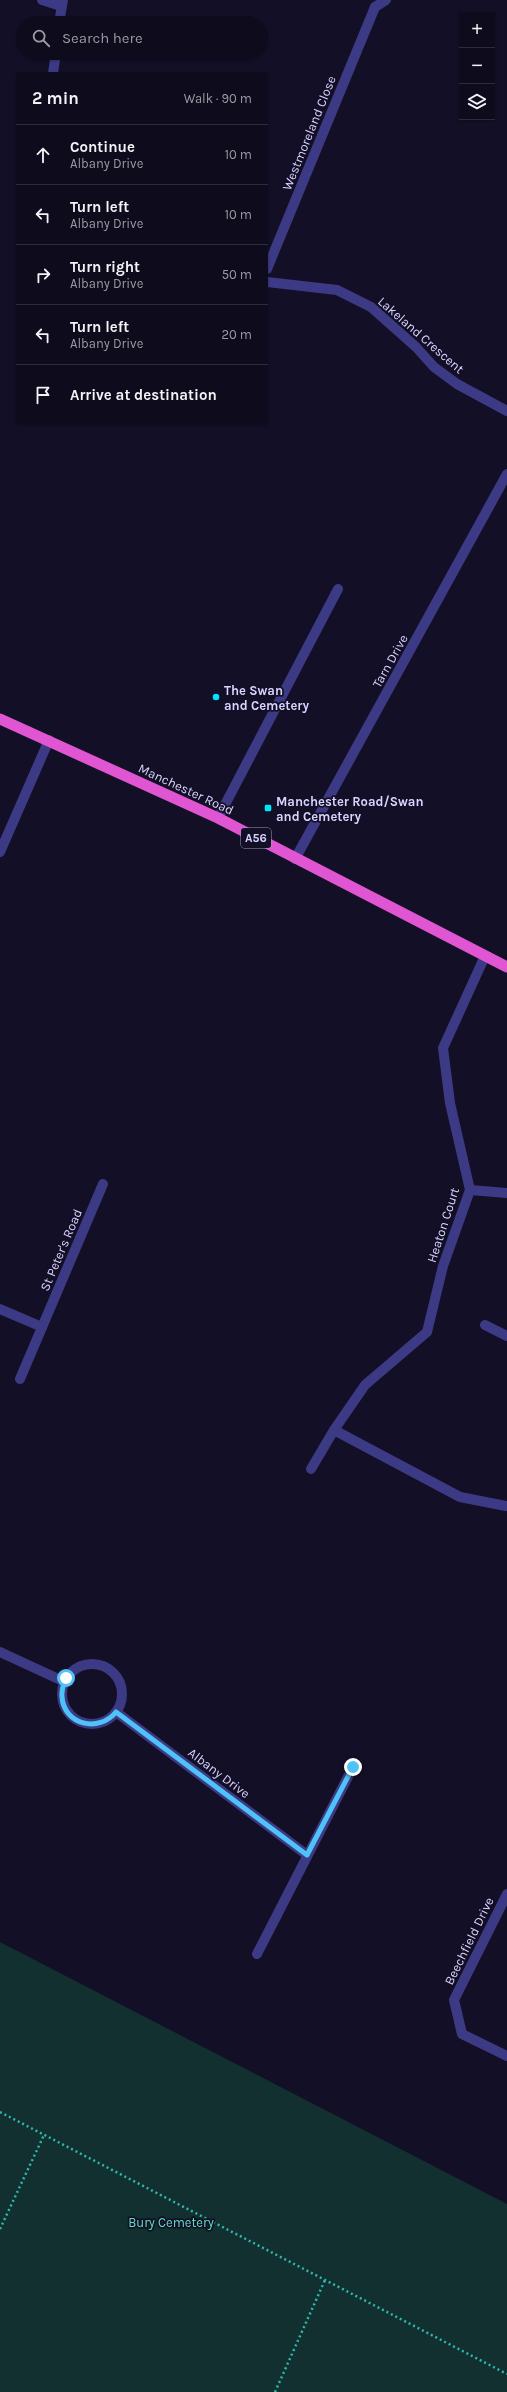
<!DOCTYPE html>
<meta charset="utf-8">
<style>
:root{--surface:#0e0b1c;--page:#171425;--text:#f1f3f6;--muted:#9b9ba3;--line:#2e2b3b}
body{margin:0;font-family:Karla,sans-serif;background:var(--page);color:var(--text)}
.controls{position:absolute;right:12px;top:12px;display:grid;overflow:hidden;border-radius:0px;box-shadow:0 1px 3px #0004}
.controls button{width:36px;height:36px;display:grid;place-items:center;padding:0;border:0;border-bottom:1px solid var(--line);background:var(--surface);color:var(--text);font:20px sans-serif}
.stop{position:absolute;width:12px;height:12px;margin:-9px;border:3px solid #4fc3f7;border-radius:50%;background:#fff}
.stop.end{background:#4fc3f7;border-color:#fff;box-shadow:0 1px 4px #0008}
.list{margin:0;padding:0;list-style:none}
h2{display:flex;justify-content:space-between;align-items:center;height:52px;margin:0;padding:0 16px;font-size:17px}
h2 small{font-size:13px;font-weight:400;color:var(--muted)}
.list li{display:grid;grid-template-columns:26px 1fr auto;gap:12px;align-items:center;box-sizing:border-box;height:60px;padding:0 16px;border-top:1px solid var(--line)}
.list b{display:block;font-size:15px;white-space:nowrap}
.list p{margin:0;font-size:13px;white-space:nowrap;color:var(--muted)}
.list em{font-size:13px;font-style:normal;color:var(--muted)}
.icon{flex:none;width:22px;height:22px;fill:none;stroke:currentColor;stroke-width:2;stroke-linecap:round;stroke-linejoin:round}
.map{position:relative;flex:none;width:507px;height:2392px;overflow:hidden}
.search{position:absolute;background:var(--surface);box-shadow:0 1px 3px #0004;left:16px;top:16px;width:252px;height:44px;display:flex;align-items:center;gap:10px;box-sizing:border-box;padding:0 14px;border-radius:22px;color:var(--muted);font-size:15px}
.panel{position:absolute;background:var(--surface);box-shadow:0 1px 3px #0004;left:16px;top:72px;width:252px;height:352px;border-radius:0px}
.map>svg:first-child{display:block}
.green{fill:#12302f}
.lines{fill:none;stroke-linecap:round;stroke-linejoin:round}
.path{stroke:#2fb8b0;stroke-width:2.5;stroke-dasharray:2 3;stroke-linecap:butt}
.service{stroke:#3d3a85;stroke-width:10}
.minor{stroke:#3d3a85;stroke-width:10}
.trunk{stroke:#e055d1;stroke-width:11}
.route{stroke:#4fc3f7;stroke-width:5}
.poi-dot{fill:#00e5ff;stroke:#130f26;stroke-width:1.5}
.labels{text-anchor:middle;dominant-baseline:central;stroke-width:3.5;stroke-linejoin:round;paint-order:stroke}
.shield{fill:#130f26;stroke:#9e99be;stroke-width:1}
.shield-label{font-size:12px;font-weight:bold;fill:#d9d4ff}
.street-label{font-size:13px;fill:#d9d4ff;stroke:#130f26}
.poi-label{font-size:13px;font-weight:bold;fill:#d9d4ff;stroke:#130f26;text-anchor:start}
.park-label{font-size:13px;fill:#5fe0c0;stroke:#130f26}
</style>
<div class="map">
<svg width="507" height="2392" viewBox="0 0 507 2392">
<rect width="100%" height="100%" fill="#130f26"/>
<polygon class="green" points="0,1942 507,2204 507,2392 0,2392"/>
<g class="lines">
<g class="path">
<polyline points="0,2112 507,2374"/>
<polyline points="0,2229 44,2135"/>
<polyline points="275,2392 325,2280"/>
</g>
<g class="service">
<polyline points="375,7 386,0"/>
<polyline points="218,818 338,589"/>
<polyline points="470,1190 507,1193"/>
<polyline points="485,1325 507,1336"/>
</g>
<g class="minor">
<polyline points="42,0 61,6"/>
<polyline points="59,23 63,0"/>
<polyline points="53,73 56,53"/>
<polyline points="267,269 375,7"/>
<polyline points="267,282 337,290 371,307 416,347 434,367 457,384 507,411"/>
<polyline points="0,852 49,740"/>
<polyline points="295,859 507,474"/>
<polyline points="0,1309 42,1327"/>
<polyline points="20,1379 103,1184"/>
<polyline points="334,1430 460,1497 506,1506"/>
<polyline points="311,1469 334,1430 365,1385 427,1332 443,1266 470,1190 450,1103 443,1048 485,956"/>
<polyline points="0,1652 65,1682"/>
<circle cx="92" cy="1694" r="30"/>
<polyline points="116,1712 307,1855"/>
<polyline points="507,1894 454,2000 462,2034 507,2056"/>
<polyline points="257,1954 353,1767"/>
</g>
<polyline class="trunk" points="0,719 218,818 507,967"/>
</g>
<g class="lines">
<path class="route" d="M66,1678C64,1684 61,1689 62,1697C64,1725 99,1733 116,1712L307,1855L353,1767"/>
</g>
<g class="poi-dot">
<circle cx="216" cy="697" r="4"/>
<rect x="264" y="804" width="8" height="8" rx="2"/>
</g>
<g class="labels">
<rect class="shield" x="241" y="828" width="30" height="20" rx="3"/>
<g class="shield-label">
<text x="256" y="838">A56</text>
</g>
<g class="street-label">
<text transform="translate(309 133) rotate(-68)">Westmoreland Close</text>
<text transform="translate(421 335) rotate(41)">Lakeland Crescent</text>
<text transform="translate(390 661) rotate(-61)">Tarn Drive</text>
<text transform="translate(186 789) rotate(25)">Manchester Road</text>
<text transform="translate(443 1225) rotate(-72)">Heaton Court</text>
<text transform="translate(61 1250) rotate(-67)">St Peter's Road</text>
<text transform="translate(219 1773) rotate(37)">Albany Drive</text>
<text transform="translate(469 1941) rotate(-64)">Beechfield Drive</text>
</g>
<g class="poi-label">
<text x="224" y="690">The Swan<tspan x="224" dy="15">and Cemetery</tspan></text>
<text x="276" y="801">Manchester Road/Swan<tspan x="276" dy="15">and Cemetery</tspan></text>
</g>
<g class="park-label">
<text x="171" y="2222">Bury Cemetery</text>
</g>
</g>
</svg>
<div class="controls">
<button>+</button>
<button>−</button>
<button><svg class="icon" aria-label="layers" viewBox="0 0 24 24"><path d="M12 4l9 5-9 5-9-5zM3 14l9 5 9-5"/></svg></button>
</div>
<div class="stop" style="left:66px;top:1678px"></div>
<div class="stop end" style="left:353px;top:1767px"></div>
<div class="search"><svg class="icon" aria-label="search" viewBox="0 0 24 24"><circle cx="10" cy="10" r="6"/><path d="M15 15l6 6"/></svg>Search here</div>
<section class="panel">
<h2>2 min<small>Walk · 90 m</small></h2>
<ul class="list">
<li><svg class="icon" aria-label="ahead" viewBox="0 0 24 24"><path d="M12 20V5M6 11l6-6 6 6"/></svg><div><b>Continue</b><p>Albany Drive</p></div><em>10 m</em></li>
<li><svg class="icon" aria-label="left" viewBox="0 0 24 24"><path d="M17 20v-9H6M10 6l-5 5 5 5"/></svg><div><b>Turn left</b><p>Albany Drive</p></div><em>10 m</em></li>
<li><svg class="icon" aria-label="right" viewBox="0 0 24 24"><path d="M7 20v-9h11M14 6l5 5-5 5"/></svg><div><b>Turn right</b><p>Albany Drive</p></div><em>50 m</em></li>
<li><svg class="icon" aria-label="left" viewBox="0 0 24 24"><path d="M17 20v-9H6M10 6l-5 5 5 5"/></svg><div><b>Turn left</b><p>Albany Drive</p></div><em>20 m</em></li>
<li><svg class="icon" aria-label="arrive" viewBox="0 0 24 24"><path d="M6 21V4h12l-3 4 3 4H6"/></svg><div><b>Arrive at destination</b></div></li>
</ul>
</section>
</div>
